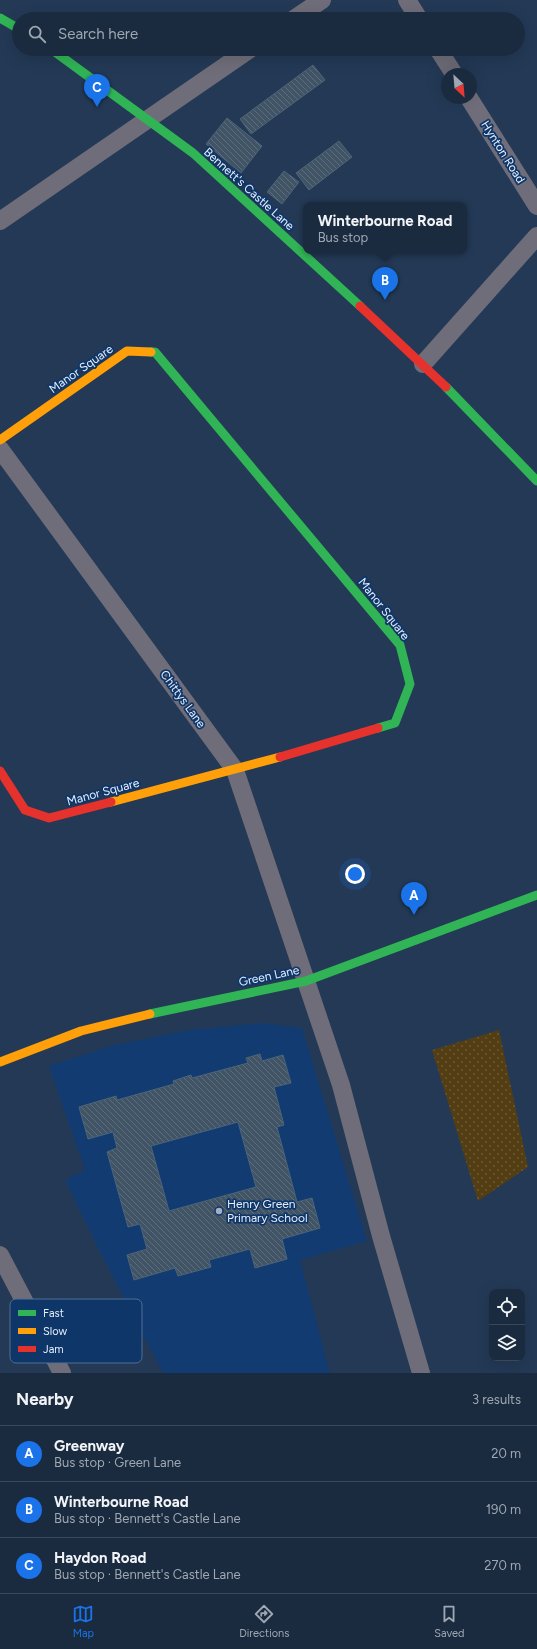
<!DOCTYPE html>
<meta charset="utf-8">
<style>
:root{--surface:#1a2b40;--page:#27374b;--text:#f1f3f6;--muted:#9fa7b1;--line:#384759;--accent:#1a73e8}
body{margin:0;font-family:Figtree,sans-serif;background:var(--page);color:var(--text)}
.controls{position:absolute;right:12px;bottom:12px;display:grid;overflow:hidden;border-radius:8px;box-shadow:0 4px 16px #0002}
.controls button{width:36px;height:36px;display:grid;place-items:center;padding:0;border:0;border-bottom:1px solid var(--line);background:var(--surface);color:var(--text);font:20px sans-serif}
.compass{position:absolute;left:441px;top:68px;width:36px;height:36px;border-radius:50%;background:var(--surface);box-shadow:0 4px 16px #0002;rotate:154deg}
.you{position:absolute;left:355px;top:874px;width:14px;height:14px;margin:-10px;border:3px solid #fff;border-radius:50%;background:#1a73e8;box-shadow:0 0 0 6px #1a73e833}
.badge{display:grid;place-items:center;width:26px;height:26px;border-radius:50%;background:var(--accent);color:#fff;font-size:13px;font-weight:700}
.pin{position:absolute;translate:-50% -33px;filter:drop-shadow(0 1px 2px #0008)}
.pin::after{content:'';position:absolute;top:21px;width:14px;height:12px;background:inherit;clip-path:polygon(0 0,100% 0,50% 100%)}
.popup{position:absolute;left:303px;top:202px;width:164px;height:52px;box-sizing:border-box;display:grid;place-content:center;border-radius:8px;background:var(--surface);filter:drop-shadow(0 1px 3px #0005);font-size:13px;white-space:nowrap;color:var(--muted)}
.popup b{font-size:15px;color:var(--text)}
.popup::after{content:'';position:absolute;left:50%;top:100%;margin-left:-8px;border:8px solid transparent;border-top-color:var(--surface)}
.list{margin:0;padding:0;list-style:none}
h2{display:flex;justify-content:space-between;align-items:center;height:52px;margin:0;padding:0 16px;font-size:17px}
h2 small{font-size:13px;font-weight:400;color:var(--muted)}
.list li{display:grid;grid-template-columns:26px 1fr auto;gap:12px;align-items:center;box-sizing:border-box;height:56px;padding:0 16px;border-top:1px solid var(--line)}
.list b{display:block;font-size:15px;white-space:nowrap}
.list p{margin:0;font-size:13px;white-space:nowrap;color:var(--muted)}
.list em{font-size:13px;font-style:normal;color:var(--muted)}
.icon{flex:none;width:22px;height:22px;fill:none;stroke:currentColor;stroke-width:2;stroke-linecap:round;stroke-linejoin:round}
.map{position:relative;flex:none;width:537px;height:1373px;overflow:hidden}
.search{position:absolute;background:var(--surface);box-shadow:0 4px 16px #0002;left:12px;right:12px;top:12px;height:44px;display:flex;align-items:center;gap:10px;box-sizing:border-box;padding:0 14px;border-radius:22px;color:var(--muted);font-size:15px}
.sheet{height:220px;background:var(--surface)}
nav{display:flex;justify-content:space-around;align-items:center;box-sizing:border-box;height:56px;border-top:1px solid var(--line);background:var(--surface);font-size:11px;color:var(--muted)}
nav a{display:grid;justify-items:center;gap:2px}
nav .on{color:var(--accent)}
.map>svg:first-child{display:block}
.built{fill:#123c71}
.park{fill:url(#park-dots)}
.building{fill:url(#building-back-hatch);stroke:#4d6477;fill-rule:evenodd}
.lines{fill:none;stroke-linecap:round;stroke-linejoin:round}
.street{stroke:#6f6d79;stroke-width:18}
.fast{stroke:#30b455;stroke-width:9}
.slow{stroke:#ff9f0a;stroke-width:9}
.jam{stroke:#e5322d;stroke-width:9}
.poi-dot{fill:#a2afc2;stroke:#0f3669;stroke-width:1.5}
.labels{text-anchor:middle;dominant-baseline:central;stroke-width:3.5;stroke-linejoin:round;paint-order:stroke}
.street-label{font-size:12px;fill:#e6effc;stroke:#0f3669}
.poi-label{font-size:12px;fill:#e6effc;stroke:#0f3669;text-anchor:start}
.key{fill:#0f3669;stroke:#506e95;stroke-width:1}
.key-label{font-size:11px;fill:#e6effc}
</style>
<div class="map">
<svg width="537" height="1373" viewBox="0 0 537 1373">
<defs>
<pattern id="park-dots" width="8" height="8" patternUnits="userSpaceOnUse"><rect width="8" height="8" fill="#533d13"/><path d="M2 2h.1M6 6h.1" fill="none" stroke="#6c5936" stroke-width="1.8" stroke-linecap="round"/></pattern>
<pattern id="building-back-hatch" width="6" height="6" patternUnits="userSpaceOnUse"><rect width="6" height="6" fill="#415466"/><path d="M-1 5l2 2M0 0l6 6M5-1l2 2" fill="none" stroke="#5c6d7d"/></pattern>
</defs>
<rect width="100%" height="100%" fill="#233955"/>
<polygon class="built" points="261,1023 302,1028 367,1241 300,1260 330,1373 163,1373 99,1250 65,1180 85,1170 49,1066 114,1045 189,1030"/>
<polygon class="park" points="499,1030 528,1167 478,1201 432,1050"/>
<g class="building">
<polygon points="313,65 325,80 251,134 240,119"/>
<polygon points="227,118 262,146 241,173 206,144"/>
<polygon points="339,141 352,157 309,190 296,173"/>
<polygon points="284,171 299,182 282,204 267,192"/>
<path d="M260,1054L262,1061L283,1055L291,1083L274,1087L284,1125L277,1127L297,1202L312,1198L320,1228L282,1239L287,1259L255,1268L250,1249L209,1260L211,1267L178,1276L175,1268L134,1280L127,1255L147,1249L140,1224L128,1227L107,1152L117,1148L113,1132L88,1139L79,1107L116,1096L117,1100L174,1084L173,1081L191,1075L192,1078L248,1063L246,1058ZM238,1122L256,1187L169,1211L151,1146Z"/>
</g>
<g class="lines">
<g class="street">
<polyline points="407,0 419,19"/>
<polyline points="294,19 322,0"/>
<polyline points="438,49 454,74"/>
<polyline points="469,98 537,206"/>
<polyline points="0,221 250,49"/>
<polyline points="423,364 537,236"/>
<polyline points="0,449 235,770 341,1085 381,1236 421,1373"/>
<polyline points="0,1255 62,1373"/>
</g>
<g class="fast">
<polyline points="0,18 19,29"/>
<polyline points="51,49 193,153 360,306"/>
<polyline points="151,352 155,352 400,645 410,684 395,723 378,728"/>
<polyline points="446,387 537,481"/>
<polyline points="150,1014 306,981 537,895"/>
</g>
<g class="slow">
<polyline points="0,440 127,351 151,352"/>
<polyline points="111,802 280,757"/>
<polyline points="0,1062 81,1031 150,1014"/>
</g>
<g class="jam">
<polyline points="360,306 446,387"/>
<polyline points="280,757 378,728"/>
<polyline points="0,771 25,810 49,818 111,802"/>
</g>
</g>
<circle class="poi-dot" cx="219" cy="1211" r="4"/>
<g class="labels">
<g class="street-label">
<text transform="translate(503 152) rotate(58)">Hynton Road</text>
<text transform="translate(249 189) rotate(42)">Bennett's Castle Lane</text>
<text transform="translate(81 369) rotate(-35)">Manor Square</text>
<text transform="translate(384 609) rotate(52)">Manor Square</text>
<text transform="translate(183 699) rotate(54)">Chittys Lane</text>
<text transform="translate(103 792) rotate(-15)">Manor Square</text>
<text transform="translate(269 976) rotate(-12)">Green Lane</text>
</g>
<g class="poi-label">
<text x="227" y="1204">Henry Green<tspan x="227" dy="14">Primary School</tspan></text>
</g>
</g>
<rect x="10" y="1299" width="132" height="64" rx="6" class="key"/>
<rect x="18" y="1310" width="18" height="6" fill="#30b455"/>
<rect x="18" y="1328" width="18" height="6" fill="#ff9f0a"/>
<rect x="18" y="1346" width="18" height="6" fill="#e5322d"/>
<g class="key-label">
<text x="43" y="1317">Fast</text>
<text x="43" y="1335">Slow</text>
<text x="43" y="1353">Jam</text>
</g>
</svg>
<div class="controls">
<button><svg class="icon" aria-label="locate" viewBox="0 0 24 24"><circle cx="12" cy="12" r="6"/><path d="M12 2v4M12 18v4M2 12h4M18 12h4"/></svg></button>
<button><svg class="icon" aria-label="layers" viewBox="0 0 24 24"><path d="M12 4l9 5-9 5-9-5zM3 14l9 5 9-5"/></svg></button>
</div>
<svg class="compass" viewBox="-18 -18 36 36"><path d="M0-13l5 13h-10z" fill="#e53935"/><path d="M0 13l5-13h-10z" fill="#9fa7b1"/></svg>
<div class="you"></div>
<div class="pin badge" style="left:414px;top:915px">A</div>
<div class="pin badge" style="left:385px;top:300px">B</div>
<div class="popup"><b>Winterbourne Road</b>Bus stop</div>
<div class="pin badge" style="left:97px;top:107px">C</div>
<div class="search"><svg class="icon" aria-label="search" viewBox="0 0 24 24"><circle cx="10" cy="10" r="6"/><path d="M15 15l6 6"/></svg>Search here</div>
</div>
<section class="sheet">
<h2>Nearby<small>3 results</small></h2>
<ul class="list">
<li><span class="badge">A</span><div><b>Greenway</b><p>Bus stop · Green Lane</p></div><em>20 m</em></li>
<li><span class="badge">B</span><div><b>Winterbourne Road</b><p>Bus stop · Bennett's Castle Lane</p></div><em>190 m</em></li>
<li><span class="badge">C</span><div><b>Haydon Road</b><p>Bus stop · Bennett's Castle Lane</p></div><em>270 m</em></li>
</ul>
</section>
<nav>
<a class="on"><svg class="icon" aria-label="map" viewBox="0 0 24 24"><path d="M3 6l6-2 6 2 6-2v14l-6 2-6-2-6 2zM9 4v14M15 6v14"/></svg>Map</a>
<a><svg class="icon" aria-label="directions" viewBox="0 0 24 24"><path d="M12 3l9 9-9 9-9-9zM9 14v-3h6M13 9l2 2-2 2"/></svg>Directions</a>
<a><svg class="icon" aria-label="saved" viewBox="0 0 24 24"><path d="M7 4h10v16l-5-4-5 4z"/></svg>Saved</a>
</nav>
